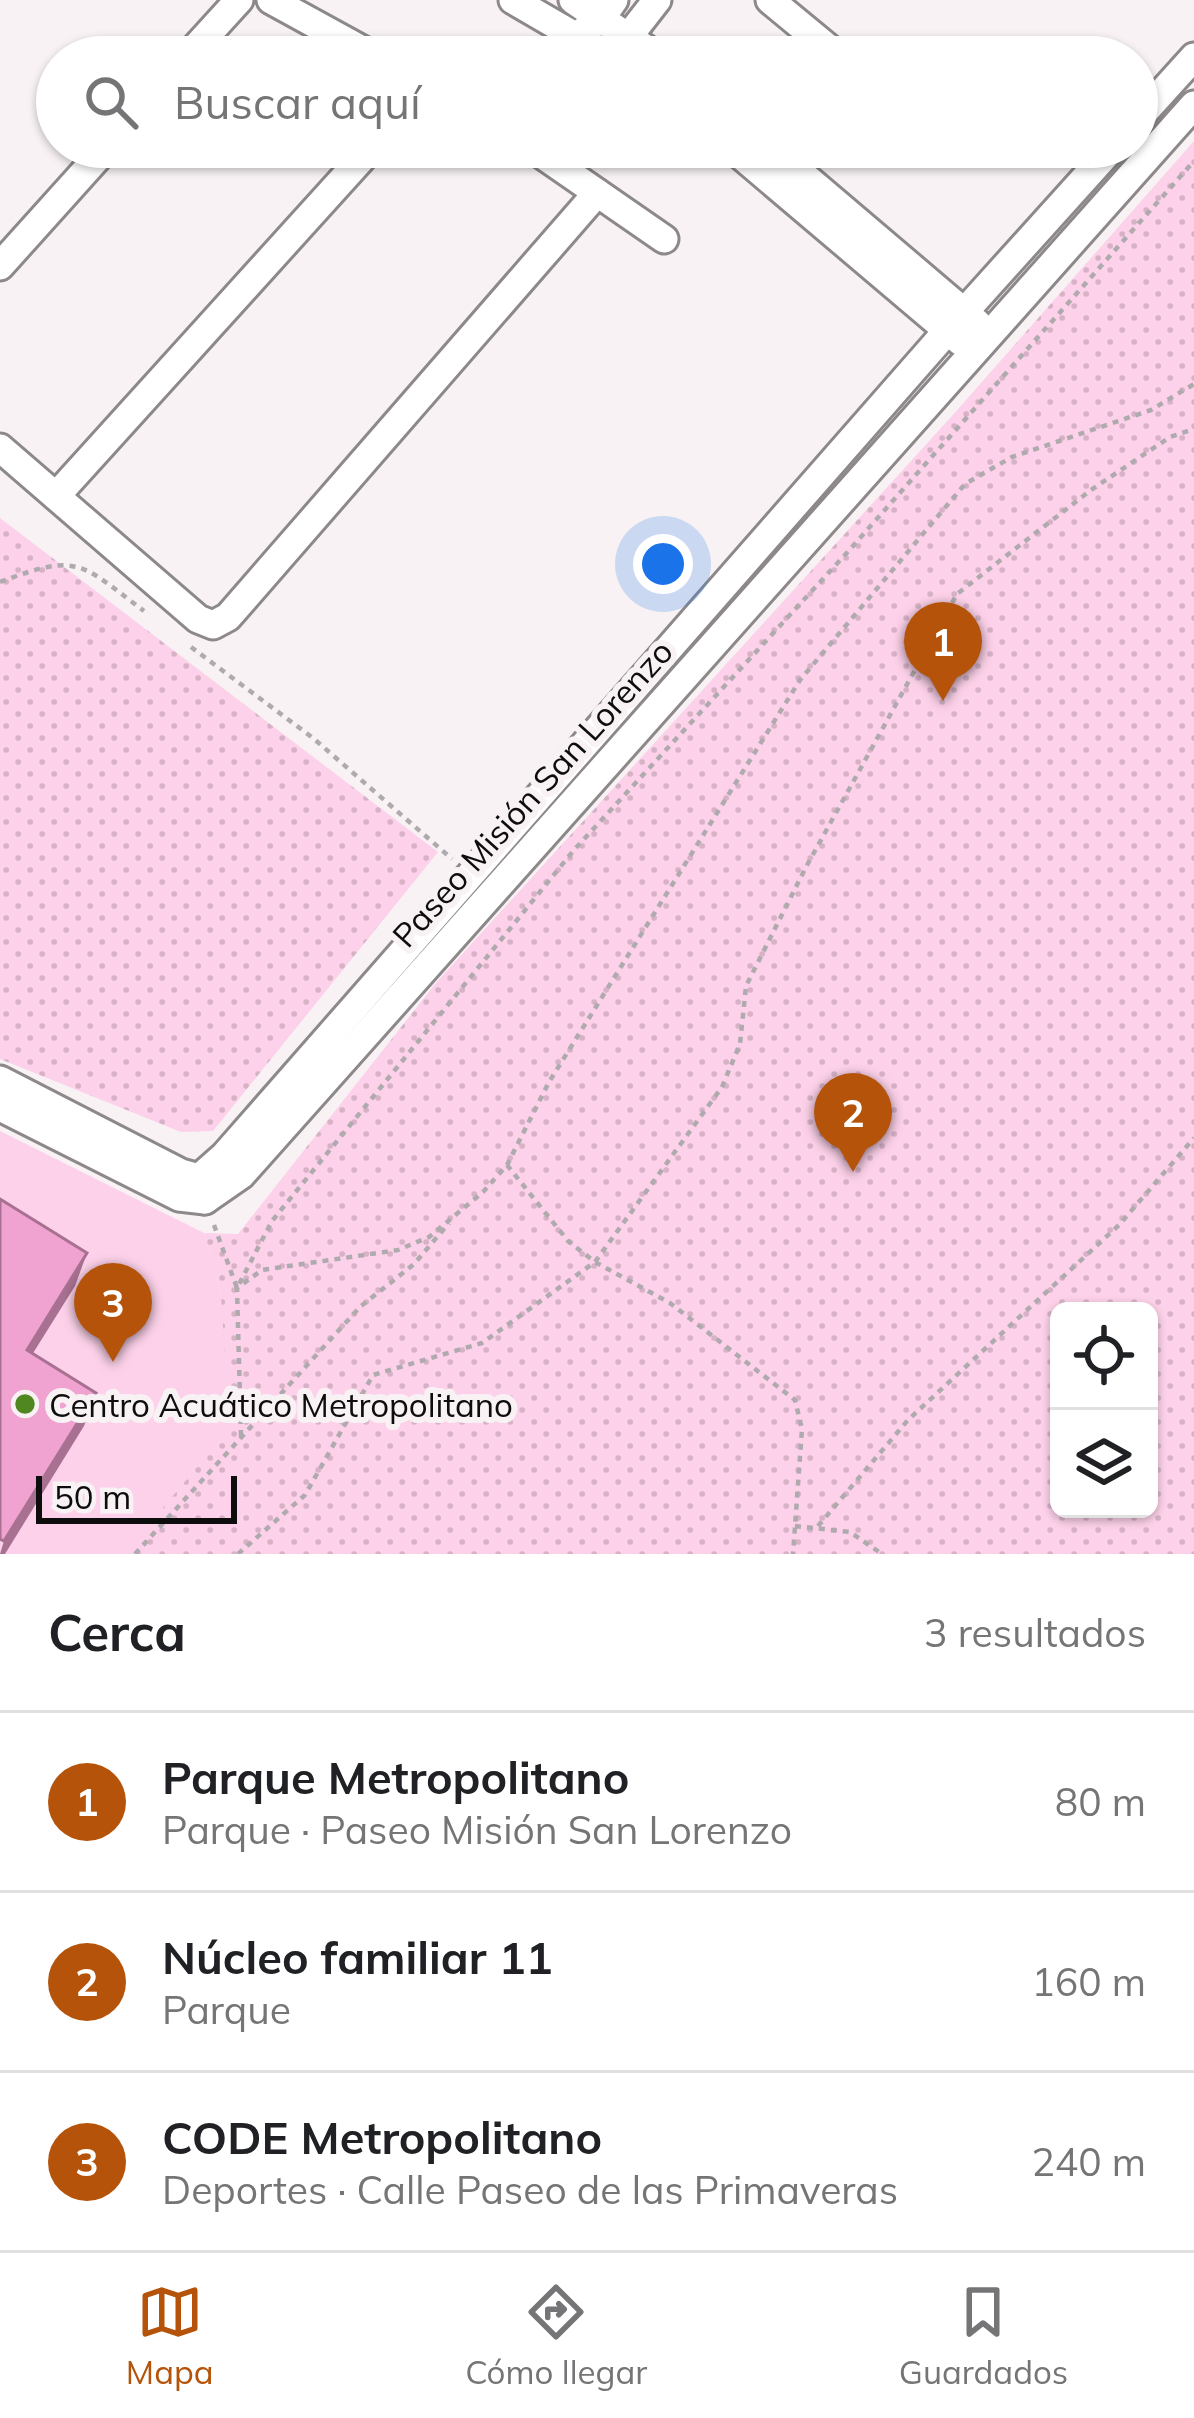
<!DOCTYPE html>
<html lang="es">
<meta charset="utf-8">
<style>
:root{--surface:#fff;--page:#f6f6f6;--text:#202124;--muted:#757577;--line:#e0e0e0;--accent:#b45309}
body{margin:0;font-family:Mulish,sans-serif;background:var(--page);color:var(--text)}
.controls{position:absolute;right:36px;bottom:36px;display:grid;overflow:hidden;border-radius:18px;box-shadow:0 3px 9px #0004}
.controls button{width:108px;height:108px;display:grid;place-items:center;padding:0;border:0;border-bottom:3px solid var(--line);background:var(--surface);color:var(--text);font:60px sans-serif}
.scale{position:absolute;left:36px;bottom:30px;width:201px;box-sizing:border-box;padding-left:12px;border:6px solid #0e0d0e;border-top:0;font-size:33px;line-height:42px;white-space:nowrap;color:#0e0d0e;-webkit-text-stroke:9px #f8f2f5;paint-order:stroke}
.you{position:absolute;left:663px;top:564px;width:42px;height:42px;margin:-30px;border:9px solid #fff;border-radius:50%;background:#1a73e8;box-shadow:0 0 0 18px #1a73e833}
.badge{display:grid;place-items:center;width:78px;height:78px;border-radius:50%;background:var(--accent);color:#fff;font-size:39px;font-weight:700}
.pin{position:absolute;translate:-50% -99px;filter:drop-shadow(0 3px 6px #0008)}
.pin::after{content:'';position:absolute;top:63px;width:42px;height:36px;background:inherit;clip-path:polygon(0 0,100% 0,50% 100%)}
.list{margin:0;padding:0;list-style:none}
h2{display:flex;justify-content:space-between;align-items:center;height:156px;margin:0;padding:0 48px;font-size:51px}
h2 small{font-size:39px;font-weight:400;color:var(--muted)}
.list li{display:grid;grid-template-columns:78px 1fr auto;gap:36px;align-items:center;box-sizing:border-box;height:180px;padding:0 48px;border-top:3px solid var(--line)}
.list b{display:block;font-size:45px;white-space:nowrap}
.list p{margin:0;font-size:39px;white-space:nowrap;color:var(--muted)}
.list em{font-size:39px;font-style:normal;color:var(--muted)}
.icon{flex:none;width:66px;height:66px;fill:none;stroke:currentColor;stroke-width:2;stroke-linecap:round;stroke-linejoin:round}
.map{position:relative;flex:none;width:1194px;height:1554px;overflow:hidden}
.search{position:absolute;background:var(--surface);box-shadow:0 3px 9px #0004;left:36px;right:36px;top:36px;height:132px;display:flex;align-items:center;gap:30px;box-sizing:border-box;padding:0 42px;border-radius:66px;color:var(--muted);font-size:45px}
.sheet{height:696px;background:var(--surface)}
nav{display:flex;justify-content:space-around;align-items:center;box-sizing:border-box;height:168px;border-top:3px solid var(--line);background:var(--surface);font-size:33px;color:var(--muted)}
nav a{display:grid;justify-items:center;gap:6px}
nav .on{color:var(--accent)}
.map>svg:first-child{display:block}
.grass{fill:url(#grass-dots);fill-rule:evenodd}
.garden{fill:#fcd1e9}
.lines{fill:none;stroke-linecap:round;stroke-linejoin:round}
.minor-casing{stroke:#8d888a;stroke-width:33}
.path{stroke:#afaaad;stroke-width:4.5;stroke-dasharray:6 6;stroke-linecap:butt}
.minor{stroke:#fff;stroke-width:27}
.shaded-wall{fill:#a87192}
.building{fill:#f0a2d0;stroke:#a87192;stroke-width:3}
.poi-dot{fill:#508721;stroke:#f8f2f5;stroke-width:4.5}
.labels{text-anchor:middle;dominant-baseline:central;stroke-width:12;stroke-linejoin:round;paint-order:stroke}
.street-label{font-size:33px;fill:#0e0d0e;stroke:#f8f2f5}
.poi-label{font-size:33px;fill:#0e0d0e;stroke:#f8f2f5;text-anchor:start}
</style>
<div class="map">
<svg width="1194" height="1554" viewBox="0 0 1194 1554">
<defs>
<pattern id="grass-dots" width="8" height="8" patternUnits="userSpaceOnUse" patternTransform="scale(3)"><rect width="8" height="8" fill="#fcd1e9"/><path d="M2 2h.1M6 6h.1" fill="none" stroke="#d7b2c7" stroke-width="1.8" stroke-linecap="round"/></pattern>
</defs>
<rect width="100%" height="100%" fill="#f8f2f5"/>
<g class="grass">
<path d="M1194,141V1554H122L221,1297L204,1233L238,1234L435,984L951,417ZM1059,1311H1149V1509H1059Z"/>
<polygon points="0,518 438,852 213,1131 181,1132 0,1059"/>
</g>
<polygon class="garden" points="0,1131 204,1233 221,1297 230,1427 125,1554 0,1554"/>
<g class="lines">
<defs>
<g id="minor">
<polyline points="271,0 375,57"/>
<polyline points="513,0 611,57"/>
<polyline points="573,0 658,57"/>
<polyline points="770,0 839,57"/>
<polyline points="618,44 629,36 657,0"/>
<polyline points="187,57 239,0"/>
<polyline points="549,57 602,17 614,0"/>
<polyline points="1137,120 1194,57"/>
<polyline points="531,147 664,239"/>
<polyline points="731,147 961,342"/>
<polyline points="770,147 977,323"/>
<polyline points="0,266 107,147"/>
<polyline points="0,448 198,619 213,625 228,617 597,193"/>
<polyline points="56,496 372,147"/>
<polyline points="0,1080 181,1173 199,1178"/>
<polyline points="0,1107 179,1197 205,1200"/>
<polyline points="199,1178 225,1155 948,330 1113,147"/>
<polyline points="205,1200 241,1175 1194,105"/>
</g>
</defs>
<use href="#minor" class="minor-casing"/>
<g class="path">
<path d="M0,582C79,552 80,563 144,611"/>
<polyline points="191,647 313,738 452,859"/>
<polyline points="507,1165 568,1241 595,1262 670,1303 795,1400 802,1429 793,1554"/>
<polyline points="214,1225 237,1288 272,1221 574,850 844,556 1194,161"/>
<polyline points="241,1436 237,1288 262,1270 398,1250 429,1237 483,1192 507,1165 549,1082 800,680 965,484 1012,457 1151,410 1194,384"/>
<polyline points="795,1526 850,1532 882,1554"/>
<polyline points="818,1526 908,1420 1119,1225 1194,1138"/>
<polyline points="135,1554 360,1307 414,1264 449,1223"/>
<polyline points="238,1554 305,1495 373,1375 482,1343 595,1262 722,1087 740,1044 746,986 806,867 957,594 1091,490 1170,437 1194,429"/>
</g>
<use href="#minor" class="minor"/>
</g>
<g class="shaded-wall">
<polygon points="87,1253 75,1286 15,1382 27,1350"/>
<polygon points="96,1393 84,1426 5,1554 0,1554 4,1541"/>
</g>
<polygon class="building" points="0,1199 87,1253 27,1350 96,1393 4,1541 0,1539"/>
<circle class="poi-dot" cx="25" cy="1404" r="12"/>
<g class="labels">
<g class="street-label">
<text transform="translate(532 793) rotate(-48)">Paseo Misión San Lorenzo</text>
</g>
<g class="poi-label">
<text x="49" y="1404">Centro Acuático Metropolitano</text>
</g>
</g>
</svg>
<div class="controls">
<button><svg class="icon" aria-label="locate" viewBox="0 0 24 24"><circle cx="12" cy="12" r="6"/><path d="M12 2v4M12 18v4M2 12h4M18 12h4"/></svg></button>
<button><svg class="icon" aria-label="layers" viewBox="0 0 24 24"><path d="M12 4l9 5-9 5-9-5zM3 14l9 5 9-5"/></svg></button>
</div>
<div class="scale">50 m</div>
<div class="you"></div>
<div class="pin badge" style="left:943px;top:701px">1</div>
<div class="pin badge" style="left:853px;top:1172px">2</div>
<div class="pin badge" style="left:113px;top:1362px">3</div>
<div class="search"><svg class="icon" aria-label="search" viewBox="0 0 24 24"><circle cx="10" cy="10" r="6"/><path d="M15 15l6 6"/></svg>Buscar aquí</div>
</div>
<section class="sheet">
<h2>Cerca<small>3 resultados</small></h2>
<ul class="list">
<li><span class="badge">1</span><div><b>Parque Metropolitano</b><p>Parque · Paseo Misión San Lorenzo</p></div><em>80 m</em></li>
<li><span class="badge">2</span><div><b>Núcleo familiar 11</b><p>Parque</p></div><em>160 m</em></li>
<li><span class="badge">3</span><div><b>CODE Metropolitano</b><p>Deportes · Calle Paseo de las Primaveras</p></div><em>240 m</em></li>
</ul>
</section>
<nav>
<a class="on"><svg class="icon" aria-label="map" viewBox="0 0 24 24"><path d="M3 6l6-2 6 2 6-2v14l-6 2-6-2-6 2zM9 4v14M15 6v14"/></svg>Mapa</a>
<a><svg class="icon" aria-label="directions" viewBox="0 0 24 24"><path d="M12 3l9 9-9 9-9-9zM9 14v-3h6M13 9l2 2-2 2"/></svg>Cómo llegar</a>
<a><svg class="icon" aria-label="saved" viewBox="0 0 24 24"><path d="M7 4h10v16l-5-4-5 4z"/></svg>Guardados</a>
</nav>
